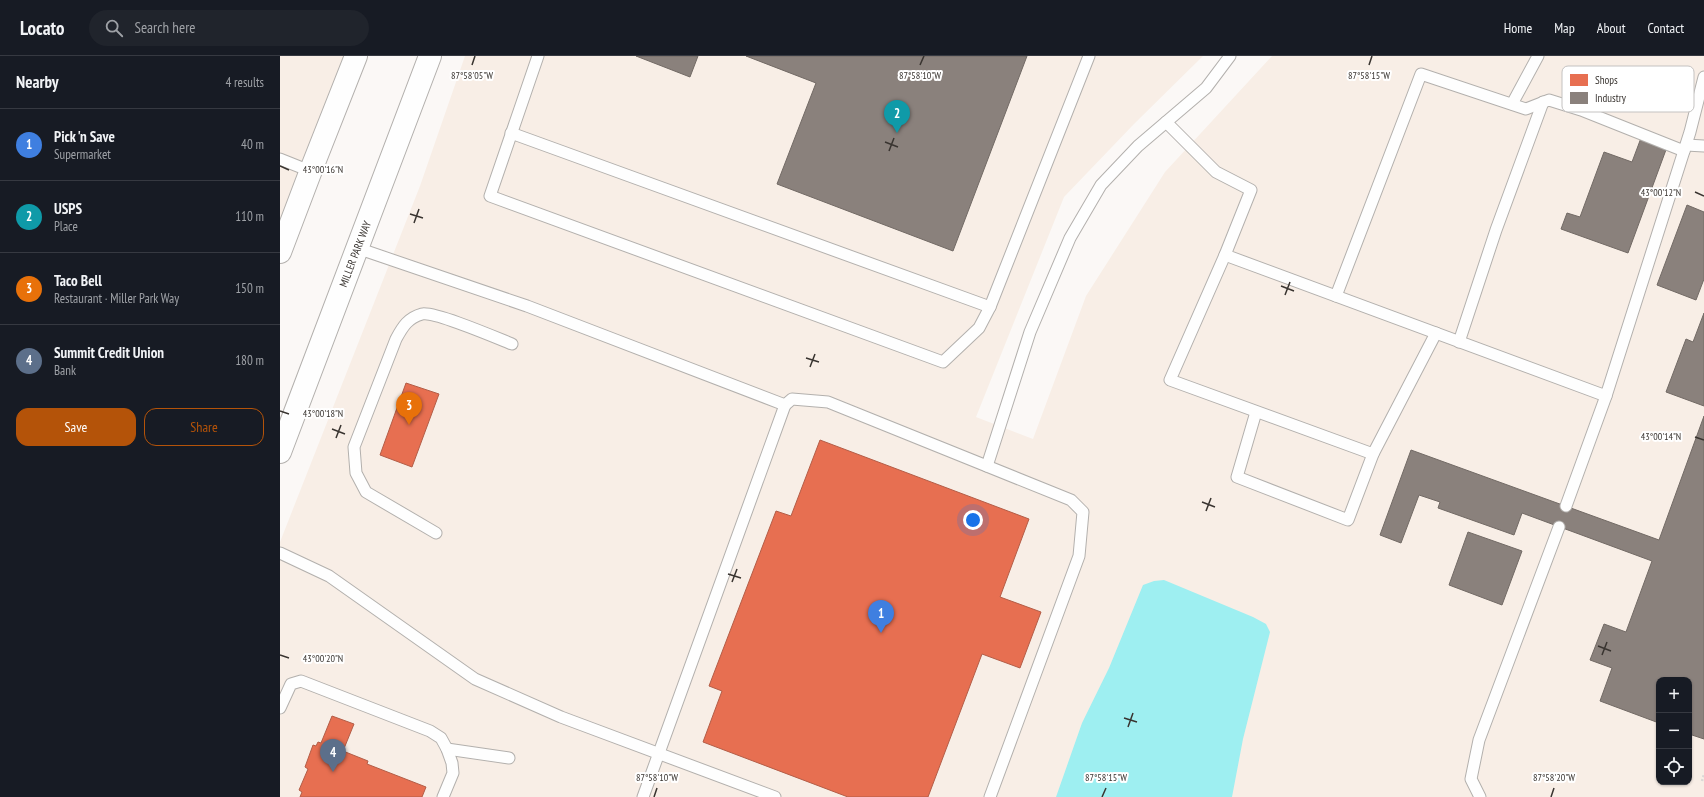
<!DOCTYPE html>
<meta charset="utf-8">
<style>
:root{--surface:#171b24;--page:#20242c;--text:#f1f3f6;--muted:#9ea1a6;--line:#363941;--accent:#b45309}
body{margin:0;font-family:"PT Sans Narrow",sans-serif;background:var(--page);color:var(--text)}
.controls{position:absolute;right:12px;bottom:12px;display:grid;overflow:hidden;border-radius:8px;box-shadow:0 1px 3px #0004}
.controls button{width:36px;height:36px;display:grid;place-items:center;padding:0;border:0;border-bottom:1px solid var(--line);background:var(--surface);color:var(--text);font:20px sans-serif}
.you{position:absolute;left:693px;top:464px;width:14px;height:14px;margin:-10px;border:3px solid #fff;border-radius:50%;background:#1a73e8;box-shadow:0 0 0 6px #1a73e833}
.badge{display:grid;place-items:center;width:26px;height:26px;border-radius:50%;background:var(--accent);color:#fff;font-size:13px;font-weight:700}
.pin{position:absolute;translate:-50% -33px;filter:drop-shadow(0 1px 2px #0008)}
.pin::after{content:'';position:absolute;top:21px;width:14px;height:12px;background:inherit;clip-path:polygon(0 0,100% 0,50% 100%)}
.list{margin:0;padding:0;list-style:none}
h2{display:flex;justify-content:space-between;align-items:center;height:52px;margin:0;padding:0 16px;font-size:17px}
h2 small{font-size:13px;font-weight:400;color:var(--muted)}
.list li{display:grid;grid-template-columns:26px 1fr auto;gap:12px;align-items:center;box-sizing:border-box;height:72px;padding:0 16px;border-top:1px solid var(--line)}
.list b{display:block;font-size:15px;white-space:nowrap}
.list p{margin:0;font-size:13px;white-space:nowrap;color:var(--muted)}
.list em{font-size:13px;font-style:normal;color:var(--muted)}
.actions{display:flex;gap:8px;padding:12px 16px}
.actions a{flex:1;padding:9px 0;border:1px solid var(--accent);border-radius:12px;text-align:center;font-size:14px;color:var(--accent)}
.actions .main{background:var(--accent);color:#fff}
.icon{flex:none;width:22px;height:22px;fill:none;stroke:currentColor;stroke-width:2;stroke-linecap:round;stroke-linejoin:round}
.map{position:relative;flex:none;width:1424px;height:741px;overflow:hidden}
header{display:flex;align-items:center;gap:24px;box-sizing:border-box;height:56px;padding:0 20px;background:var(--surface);border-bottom:1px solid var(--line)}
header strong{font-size:19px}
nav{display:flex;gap:22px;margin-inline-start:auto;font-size:14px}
.search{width:280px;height:36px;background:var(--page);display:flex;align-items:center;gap:10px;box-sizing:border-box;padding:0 14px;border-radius:22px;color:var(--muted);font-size:15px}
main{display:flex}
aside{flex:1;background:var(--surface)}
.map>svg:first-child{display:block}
.built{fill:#f8eee6;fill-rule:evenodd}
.water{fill:#9eeff1}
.shops{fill:#e76f51;stroke:#b35d47}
.industry{fill:#8a817c;stroke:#726a65}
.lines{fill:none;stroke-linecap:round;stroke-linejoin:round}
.service-casing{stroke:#b3b0ad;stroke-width:13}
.secondary-casing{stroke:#b3b0ad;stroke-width:24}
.path{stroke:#dad8d7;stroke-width:2.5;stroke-dasharray:2 2;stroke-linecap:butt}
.service{stroke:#fefefe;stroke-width:11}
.secondary{stroke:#fefefe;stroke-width:22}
.ticks{fill:none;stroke:#393430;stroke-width:1.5}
.labels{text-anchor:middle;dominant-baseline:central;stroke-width:4;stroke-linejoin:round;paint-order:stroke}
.street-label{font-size:11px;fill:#393430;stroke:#fff}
.key{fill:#fff;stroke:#c4c2c1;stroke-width:1}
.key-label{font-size:11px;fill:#393430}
.ticks-label{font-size:10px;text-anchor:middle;fill:#393430;stroke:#fff;stroke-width:4;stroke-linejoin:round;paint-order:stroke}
</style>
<header>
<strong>Locato</strong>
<div class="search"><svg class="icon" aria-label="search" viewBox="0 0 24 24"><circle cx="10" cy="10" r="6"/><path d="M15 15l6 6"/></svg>Search here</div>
<nav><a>Home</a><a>Map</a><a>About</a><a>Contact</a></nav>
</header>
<main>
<aside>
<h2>Nearby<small>4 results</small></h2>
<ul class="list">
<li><span class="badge" style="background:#3f7fe0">1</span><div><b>Pick 'n Save</b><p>Supermarket</p></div><em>40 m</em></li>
<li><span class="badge" style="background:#0f9aa8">2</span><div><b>USPS</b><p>Place</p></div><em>110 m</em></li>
<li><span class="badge" style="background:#e8710a">3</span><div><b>Taco Bell</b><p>Restaurant · Miller Park Way</p></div><em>150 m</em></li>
<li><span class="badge" style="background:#5c6f8a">4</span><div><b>Summit Credit Union</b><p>Bank</p></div><em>180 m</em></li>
</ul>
<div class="actions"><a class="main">Save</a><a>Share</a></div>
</aside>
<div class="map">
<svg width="1424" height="741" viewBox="0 0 1424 741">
<rect width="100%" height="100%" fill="#fbf8f6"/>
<g class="built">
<polygon points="0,0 77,0 0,197"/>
<path d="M185,0H923L854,68L784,141L696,361L753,383L806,240L885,116L992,0H1424V741H0V486L140,130ZM1379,624H1409V726H1379Z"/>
</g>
<polygon class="water" points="884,524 973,561 986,568 990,576 963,683 952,741 776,741 802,667 829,612 863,529 874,525"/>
<g class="shops">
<polygon points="126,327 159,338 132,411 100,399"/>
<polygon points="540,384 749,463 720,541 761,556 740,612 702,598 648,741 568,741 423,686 442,635 429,630 496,455 511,460"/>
<polygon points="52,660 74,668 63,695 88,705 87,708 146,731 142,741 20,741 22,736 19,734 28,713 25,711 33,689 36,690 38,686 41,687"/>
</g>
<g class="industry">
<polygon points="356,0 418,0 410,21"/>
<polygon points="466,0 747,0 673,195 497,128 536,27"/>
<polygon points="1361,82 1387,91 1348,197 1281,173 1287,157 1300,161 1324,96 1352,106"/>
<polygon points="1407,149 1424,156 1424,223 1416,244 1377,229"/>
<polygon points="1424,257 1424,350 1386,336 1406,283 1413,286"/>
<polygon points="1424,360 1424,683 1409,678 1409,624 1379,624 1379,667 1320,645 1332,612 1310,604 1324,568 1346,576 1372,505 1242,457 1234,479 1158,452 1160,446 1139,439 1121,487 1100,479 1131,394 1379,484"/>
<polygon points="1188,476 1242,495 1222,549 1169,529"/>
</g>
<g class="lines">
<defs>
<g id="service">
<polyline points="258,0 210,140 663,306 699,272 710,251 809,0"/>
<polyline points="1232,48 1258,0"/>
<polyline points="886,66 936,116 971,134 945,199 1326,340 1410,76 1424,21"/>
<polyline points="231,77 710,251"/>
<polyline points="1406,89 1424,90"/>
<polyline points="0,103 30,115"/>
<polyline points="77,192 247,250 505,349 512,343 548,346 791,444 803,456 799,500 710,741"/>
<polyline points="945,199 890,324 1093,398 1156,277"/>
<polyline points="1056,240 1141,18 1246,53 1269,44 1301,54 1404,95"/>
<polyline points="1179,286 1216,174 1263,46"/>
<polyline points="976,356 957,421 1068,464 1093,398"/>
<polyline points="707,410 750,276 790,182 821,129 858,90 926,32 950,0"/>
<polyline points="1286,450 1326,340"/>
<path d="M156,477L86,436L76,417L74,391L116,283C123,270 128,262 142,258C154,255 217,282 232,288"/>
<polyline points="0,497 49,520 195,623 281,661 495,741"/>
<polyline points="0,652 11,628 21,625 150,675 161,682 167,693 172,707 173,717 163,741"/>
<polyline points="167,693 229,702"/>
<polyline points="363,741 505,349"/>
<polyline points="1200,741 1191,723 1199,684 1279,471"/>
</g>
<g id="secondary">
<polyline points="0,196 33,109 76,0"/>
<polyline points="0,396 150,0"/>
</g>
</defs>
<use href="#service" class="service-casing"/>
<use href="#secondary" class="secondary-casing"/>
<polyline class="path" points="1422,725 1424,718"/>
<use href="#service" class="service"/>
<use href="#secondary" class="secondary"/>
</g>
<path class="ticks" d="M192,9L195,0M640,9L644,0M1089,9L1092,0M605,86L618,91M609,95L614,82M0,110L9,114M1415,136L1424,140M130,158L143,162M134,167L139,153M1001,230L1014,235M1005,239L1010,226M526,302L539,306M530,311L535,298M0,355L9,358M52,373L65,378M1415,381L1424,384M56,382L61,369M922,446L935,451M926,455L931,442M448,518L461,522M452,526L457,513M1318,590L1331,595M0,599L9,602M1322,599L1327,586M844,662L857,666M848,671L853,657M374,741L377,732M822,741L826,732M1271,741L1274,732"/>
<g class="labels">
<g class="street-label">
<text transform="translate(75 198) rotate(-69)">MILLER PARK WAY</text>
</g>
</g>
<rect x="1282" y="10" width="132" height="46" rx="6" class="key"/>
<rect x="1290" y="18" width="18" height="12" fill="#e76f51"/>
<rect x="1290" y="36" width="18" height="12" fill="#8a817c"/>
<g class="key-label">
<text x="1315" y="28">Shops</text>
<text x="1315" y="46">Industry</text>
</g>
<g class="ticks-label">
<text x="192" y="23">87°58'05"W</text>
<text x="640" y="23">87°58'10"W</text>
<text x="1089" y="23">87°58'15"W</text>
<text x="43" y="117">43°00'16"N</text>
<text x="1381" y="140">43°00'12"N</text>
<text x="43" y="361">43°00'18"N</text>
<text x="1381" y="384">43°00'14"N</text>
<text x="43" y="606">43°00'20"N</text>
<text x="377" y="725">87°58'10"W</text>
<text x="826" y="725">87°58'15"W</text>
<text x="1274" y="725">87°58'20"W</text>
</g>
</svg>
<div class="controls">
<button>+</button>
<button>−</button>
<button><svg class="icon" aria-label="locate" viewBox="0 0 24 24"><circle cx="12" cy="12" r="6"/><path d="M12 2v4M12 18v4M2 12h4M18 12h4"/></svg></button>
</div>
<div class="you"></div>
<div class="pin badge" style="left:601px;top:577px;background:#3f7fe0">1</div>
<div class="pin badge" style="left:617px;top:77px;background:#0f9aa8">2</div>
<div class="pin badge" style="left:129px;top:369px;background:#e8710a">3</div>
<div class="pin badge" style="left:53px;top:716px;background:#5c6f8a">4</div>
</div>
</main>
